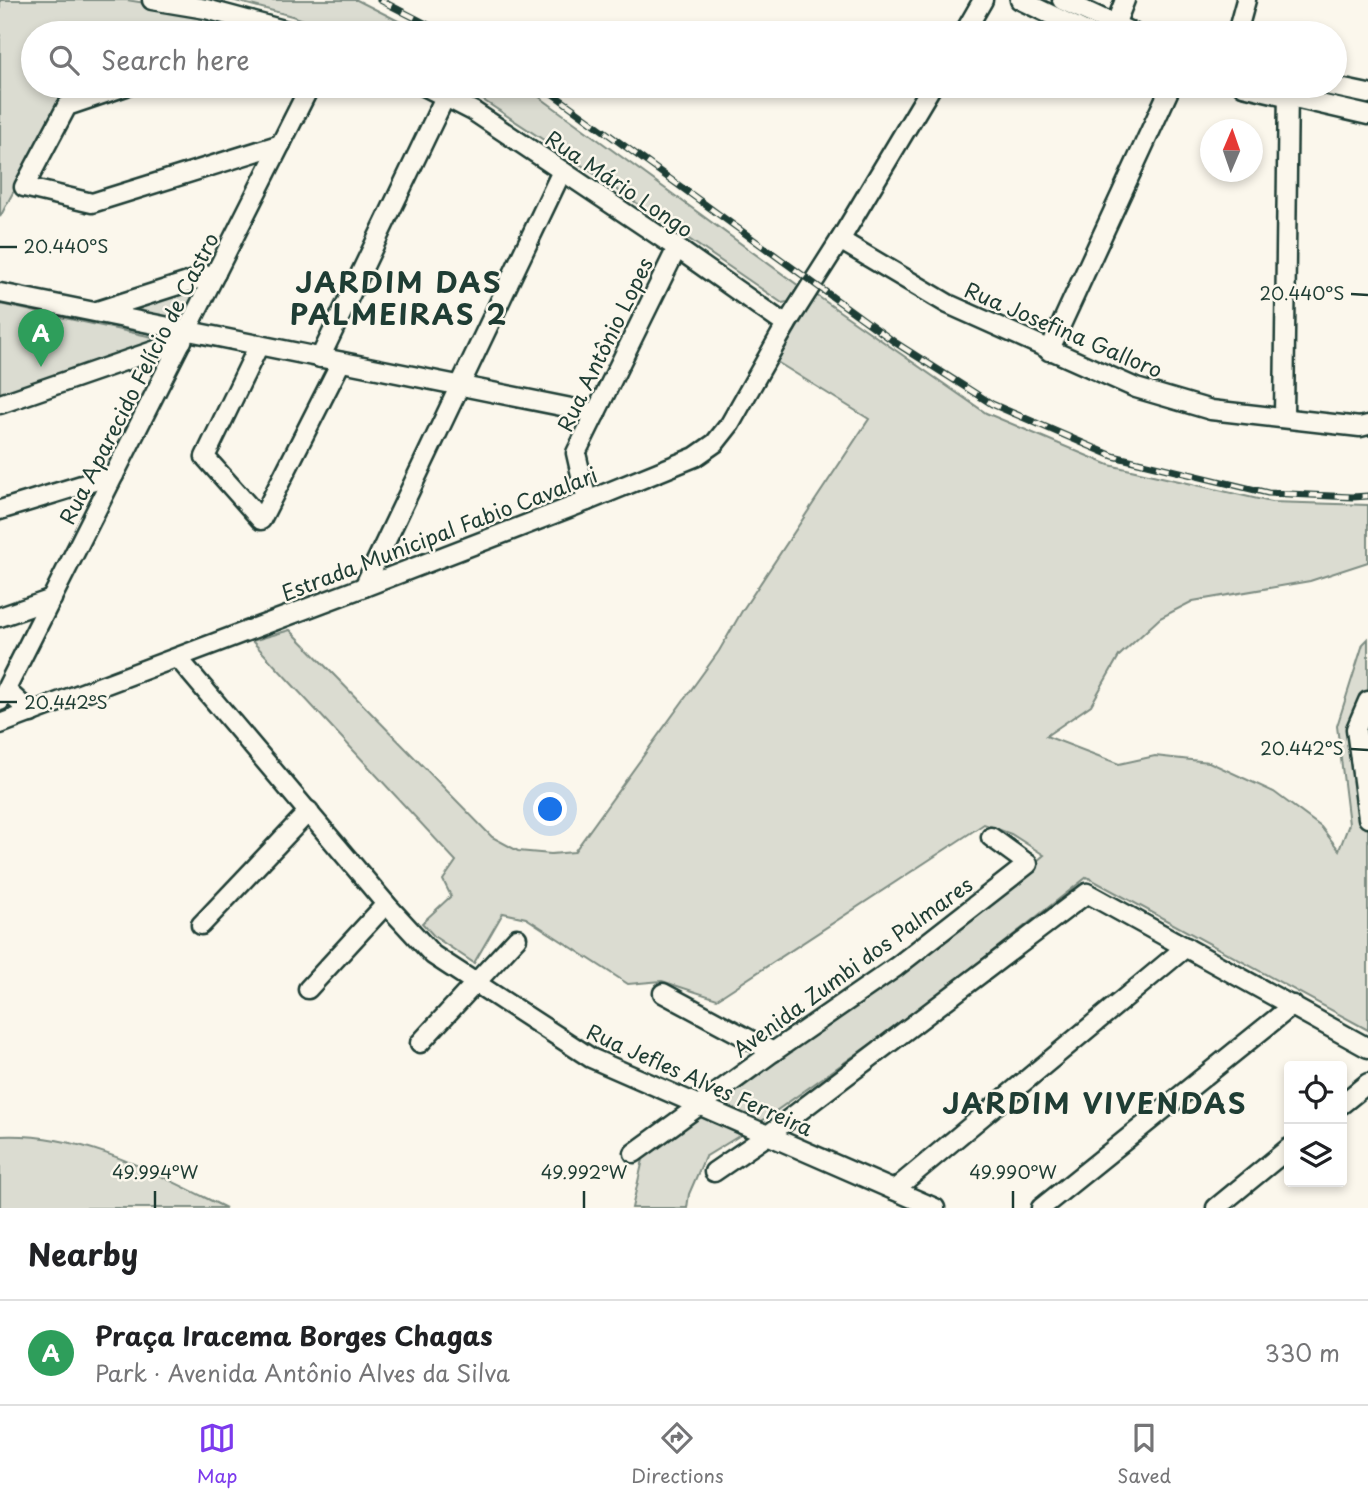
<!DOCTYPE html>
<meta charset="utf-8">
<style>
:root{--surface:#fff;--page:#f6f6f6;--text:#202124;--muted:#757577;--line:#e0e0e0;--accent:#7c3aed}
body{margin:0;font-family:"Playpen Sans",sans-serif;background:var(--page);color:var(--text)}
.controls{position:absolute;right:21px;bottom:21px;display:grid;overflow:hidden;border-radius:7px;box-shadow:0 4px 10px #0003}
.controls button{width:63px;height:63px;display:grid;place-items:center;padding:0;border:0;border-bottom:2px solid var(--line);background:var(--surface);color:var(--text);font:35px sans-serif}
.compass{position:absolute;left:1200px;top:119px;width:63px;height:63px;border-radius:50%;background:var(--surface);box-shadow:0 4px 10px #0003;rotate:2deg}
.you{position:absolute;left:551px;top:810px;width:24px;height:24px;margin:-18px;border:5px solid #fff;border-radius:50%;background:#1a73e8;box-shadow:0 0 0 10px #1a73e833}
.badge{display:grid;place-items:center;width:46px;height:46px;border-radius:50%;background:var(--accent);color:#fff;font-size:23px;font-weight:700}
.pin{position:absolute;translate:-50% -58px;filter:drop-shadow(0 2px 4px #0008)}
.pin::after{content:'';position:absolute;top:37px;width:24px;height:21px;background:inherit;clip-path:polygon(0 0,100% 0,50% 100%)}
.list{margin:0;padding:0;list-style:none}
h2{display:flex;justify-content:space-between;align-items:center;height:91px;margin:0;padding:0 28px;font-size:30px}
h2 small{font-size:23px;font-weight:400;color:var(--muted)}
.list li{display:grid;grid-template-columns:46px 1fr auto;gap:21px;align-items:center;box-sizing:border-box;height:105px;padding:0 28px;border-top:2px solid var(--line)}
.list b{display:block;font-size:26px;white-space:nowrap}
.list p{margin:0;font-size:23px;white-space:nowrap;color:var(--muted)}
.list em{font-size:23px;font-style:normal;color:var(--muted)}
.icon{flex:none;width:38px;height:38px;fill:none;stroke:currentColor;stroke-width:2;stroke-linecap:round;stroke-linejoin:round}
.map{position:relative;flex:none;width:1368px;height:1208px;overflow:hidden}
.search{position:absolute;background:var(--surface);box-shadow:0 4px 10px #0003;left:21px;right:21px;top:21px;height:77px;display:flex;align-items:center;gap:18px;box-sizing:border-box;padding:0 24px;border-radius:38px;color:var(--muted);font-size:26px}
.sheet{height:196px;background:var(--surface)}
nav{display:flex;justify-content:space-around;align-items:center;box-sizing:border-box;height:98px;border-top:2px solid var(--line);background:var(--surface);font-size:19px;color:var(--muted)}
nav a{display:grid;justify-items:center;gap:4px}
nav .on{color:var(--accent)}
.map>svg:first-child{display:block}
.green{fill:#dbdcd1;stroke:#7d8c82;stroke-width:2}
.lines{fill:none;stroke-linecap:round;stroke-linejoin:round}
.minor-casing{stroke:#1f3d34;stroke-width:23}
.minor{stroke:#fbf7ec;stroke-width:18}
.rail-casing{stroke:#1f3d34;stroke-width:7}
.rail{stroke:#fbf7ec;stroke-width:4.5;stroke-dasharray:13;stroke-linecap:butt}
.ticks{fill:none;stroke:#1f3d34;stroke-width:2.5}
.labels{text-anchor:middle;dominant-baseline:central;stroke-width:5;stroke-linejoin:round;paint-order:stroke}
.street-label{font-size:21px;fill:#1f3d34;stroke:#fbf7ec}
.district-label{font-size:28px;font-weight:bold;letter-spacing:2px;fill:#1f3d34;stroke:#fbf7ec}
.ticks-label{font-size:18px;text-anchor:middle;fill:#1f3d34;stroke:#fbf7ec;stroke-width:5;stroke-linejoin:round;paint-order:stroke}
</style>
<div class="map">
<svg width="1368" height="1208" viewBox="0 0 1368 1208">
<rect width="100%" height="100%" fill="#fbf7ec"/>
<filter id="ink" filterUnits="userSpaceOnUse"><feTurbulence type="fractalNoise" baseFrequency=".0143" numOctaves="2"/><feDisplacementMap in="SourceGraphic" scale="14" xChannelSelector="R" yChannelSelector="G"/><feConvolveMatrix kernelMatrix="1 2 1 2 8 2 1 2 1" color-interpolation-filters="sRGB"/></filter>
<g filter="url(#ink)">
<g class="green">
<polygon points="0,0 127,0 205,13 249,29 248,33 33,33 33,86 103,86 62,100 0,217"/>
<polygon points="232,0 357,0 422,33 342,33 292,16"/>
<polygon points="457,86 523,86 527,88 799,286 788,302 782,303 571,158 480,98"/>
<polygon points="204,284 176,321 126,311"/>
<polygon points="816,295 986,413 1109,465 1271,502 1368,505 1368,562 1310,581 1193,601 1160,618 1119,656 1091,705 1046,736 1119,764 1155,756 1209,762 1274,792 1321,827 1339,850 1349,824 1337,726 1363,644 1368,639 1368,1030 1087,877 913,1014 752,1128 705,1157 689,1194 687,1208 632,1208 644,1155 938,944 1044,855 1011,834 984,824 717,999 662,981 628,984 526,918 503,913 474,963 435,937 422,923 451,896 443,880 456,861 252,641 290,630 492,837 518,851 551,854 574,852 719,651 742,611 869,419 777,362"/>
<polygon points="0,304 162,339 0,394"/>
<path d="M0,1136C82,1132 155,1173 226,1208H0Z"/>
</g>
<g class="lines">
<defs>
<g id="minor">
<polyline points="152,0 206,9 295,33"/>
<polyline points="1020,0 1089,33"/>
<polyline points="1062,0 1133,33"/>
<polyline points="1115,25 1125,0"/>
<polyline points="964,33 983,0"/>
<polyline points="1237,33 1246,0"/>
<polyline points="126,86 67,106 24,187 92,203 281,144"/>
<polyline points="424,86 473,111 677,248 786,325"/>
<polyline points="1243,86 1368,115"/>
<polyline points="1330,86 1368,94"/>
<polyline points="840,240 948,304 1136,388 1211,410 1360,427 1368,425"/>
<polyline points="0,293 596,413"/>
<polyline points="97,311 216,273"/>
<polyline points="259,345 205,457 261,520 341,362"/>
<polyline points="1049,351 1171,86"/>
<polyline points="320,358 445,97"/>
<polyline points="0,404 182,341"/>
<polyline points="1284,417 1288,86"/>
<polyline points="587,501 576,453 677,248"/>
<polyline points="0,510 114,475"/>
<polyline points="364,587 562,171"/>
<polyline points="0,617 52,599"/>
<polyline points="178,658 386,904 433,955 591,1058 935,1208"/>
<polyline points="6,690 31,713"/>
<polyline points="0,701 310,86"/>
<polyline points="1368,701 1356,729 1368,818"/>
<polyline points="0,724 364,587 587,501 695,457 715,443 730,424 786,325 840,240 932,86"/>
<polyline points="201,925 309,811"/>
<polyline points="308,989 386,904"/>
<polyline points="663,993 773,1052"/>
<polyline points="420,1043 517,938"/>
<polyline points="1342,1104 1368,1083"/>
<polyline points="634,1153 773,1052 896,967 1028,864 991,837"/>
<polyline points="714,1172 768,1135 1087,893 1368,1048"/>
<polyline points="894,1190 1186,947"/>
<polyline points="1041,1208 1293,1005"/>
<polyline points="1216,1208 1289,1148"/>
</g>
</defs>
<use href="#minor" class="minor-casing"/>
<use href="#minor" class="minor"/>
<defs>
<g id="rail">
<polyline points="380,0 444,33"/>
<polyline points="542,86 896,343 992,404 1113,456 1268,493 1352,497 1368,496"/>
</g>
</defs>
<use href="#rail" class="rail-casing"/>
<use href="#rail" class="rail"/>
</g>
</g>
<path class="ticks" d="M0,247H17M1351,294L1368,295M0,702H17M1351,749L1368,750M155,1208V1191M584,1208V1191M1013,1208V1191"/>
<g class="labels">
<g class="street-label">
<text transform="translate(620 183) rotate(34)">Rua Mário Longo</text>
<text transform="translate(1064 329) rotate(23)">Rua Josefina Galloro</text>
<text transform="translate(604 344) rotate(-64)">Rua Antônio Lopes</text>
<text transform="translate(138 378) rotate(-63)">Rua Aparecido Felício de Castro</text>
<text transform="translate(439 533) rotate(-21)">Estrada Municipal Fabio Cavalari</text>
<text transform="translate(852 966) rotate(-36)">Avenida Zumbi dos Palmares</text>
<text transform="translate(700 1079) rotate(24)">Rua Jefles Alves Ferreira</text>
</g>
<g class="district-label">
<text x="399" y="281">JARDIM DAS<tspan x="399" dy="32">PALMEIRAS 2</tspan></text>
<text x="1095" y="1102">JARDIM VIVENDAS</text>
</g>
</g>
<g class="ticks-label">
<text x="66" y="253">20.440°S</text>
<text x="1302" y="300">20.440°S</text>
<text x="66" y="709">20.442°S</text>
<text x="1302" y="755">20.442°S</text>
<text x="155" y="1179">49.994°W</text>
<text x="584" y="1179">49.992°W</text>
<text x="1013" y="1179">49.990°W</text>
</g>
</svg>
<div class="controls">
<button><svg class="icon" aria-label="locate" viewBox="0 0 24 24"><circle cx="12" cy="12" r="6"/><path d="M12 2v4M12 18v4M2 12h4M18 12h4"/></svg></button>
<button><svg class="icon" aria-label="layers" viewBox="0 0 24 24"><path d="M12 4l9 5-9 5-9-5zM3 14l9 5 9-5"/></svg></button>
</div>
<svg class="compass" viewBox="-18 -18 36 36"><path d="M0-13l5 13h-10z" fill="#e53935"/><path d="M0 13l5-13h-10z" fill="#757577"/></svg>
<div class="you"></div>
<div class="pin badge" style="left:41px;top:367px;background:#2e9e5b">A</div>
<div class="search"><svg class="icon" aria-label="search" viewBox="0 0 24 24"><circle cx="10" cy="10" r="6"/><path d="M15 15l6 6"/></svg>Search here</div>
</div>
<section class="sheet">
<h2>Nearby<small></small></h2>
<ul class="list">
<li><span class="badge" style="background:#2e9e5b">A</span><div><b>Praça Iracema Borges Chagas</b><p>Park · Avenida Antônio Alves da Silva</p></div><em>330 m</em></li>
</ul>
</section>
<nav>
<a class="on"><svg class="icon" aria-label="map" viewBox="0 0 24 24"><path d="M3 6l6-2 6 2 6-2v14l-6 2-6-2-6 2zM9 4v14M15 6v14"/></svg>Map</a>
<a><svg class="icon" aria-label="directions" viewBox="0 0 24 24"><path d="M12 3l9 9-9 9-9-9zM9 14v-3h6M13 9l2 2-2 2"/></svg>Directions</a>
<a><svg class="icon" aria-label="saved" viewBox="0 0 24 24"><path d="M7 4h10v16l-5-4-5 4z"/></svg>Saved</a>
</nav>
